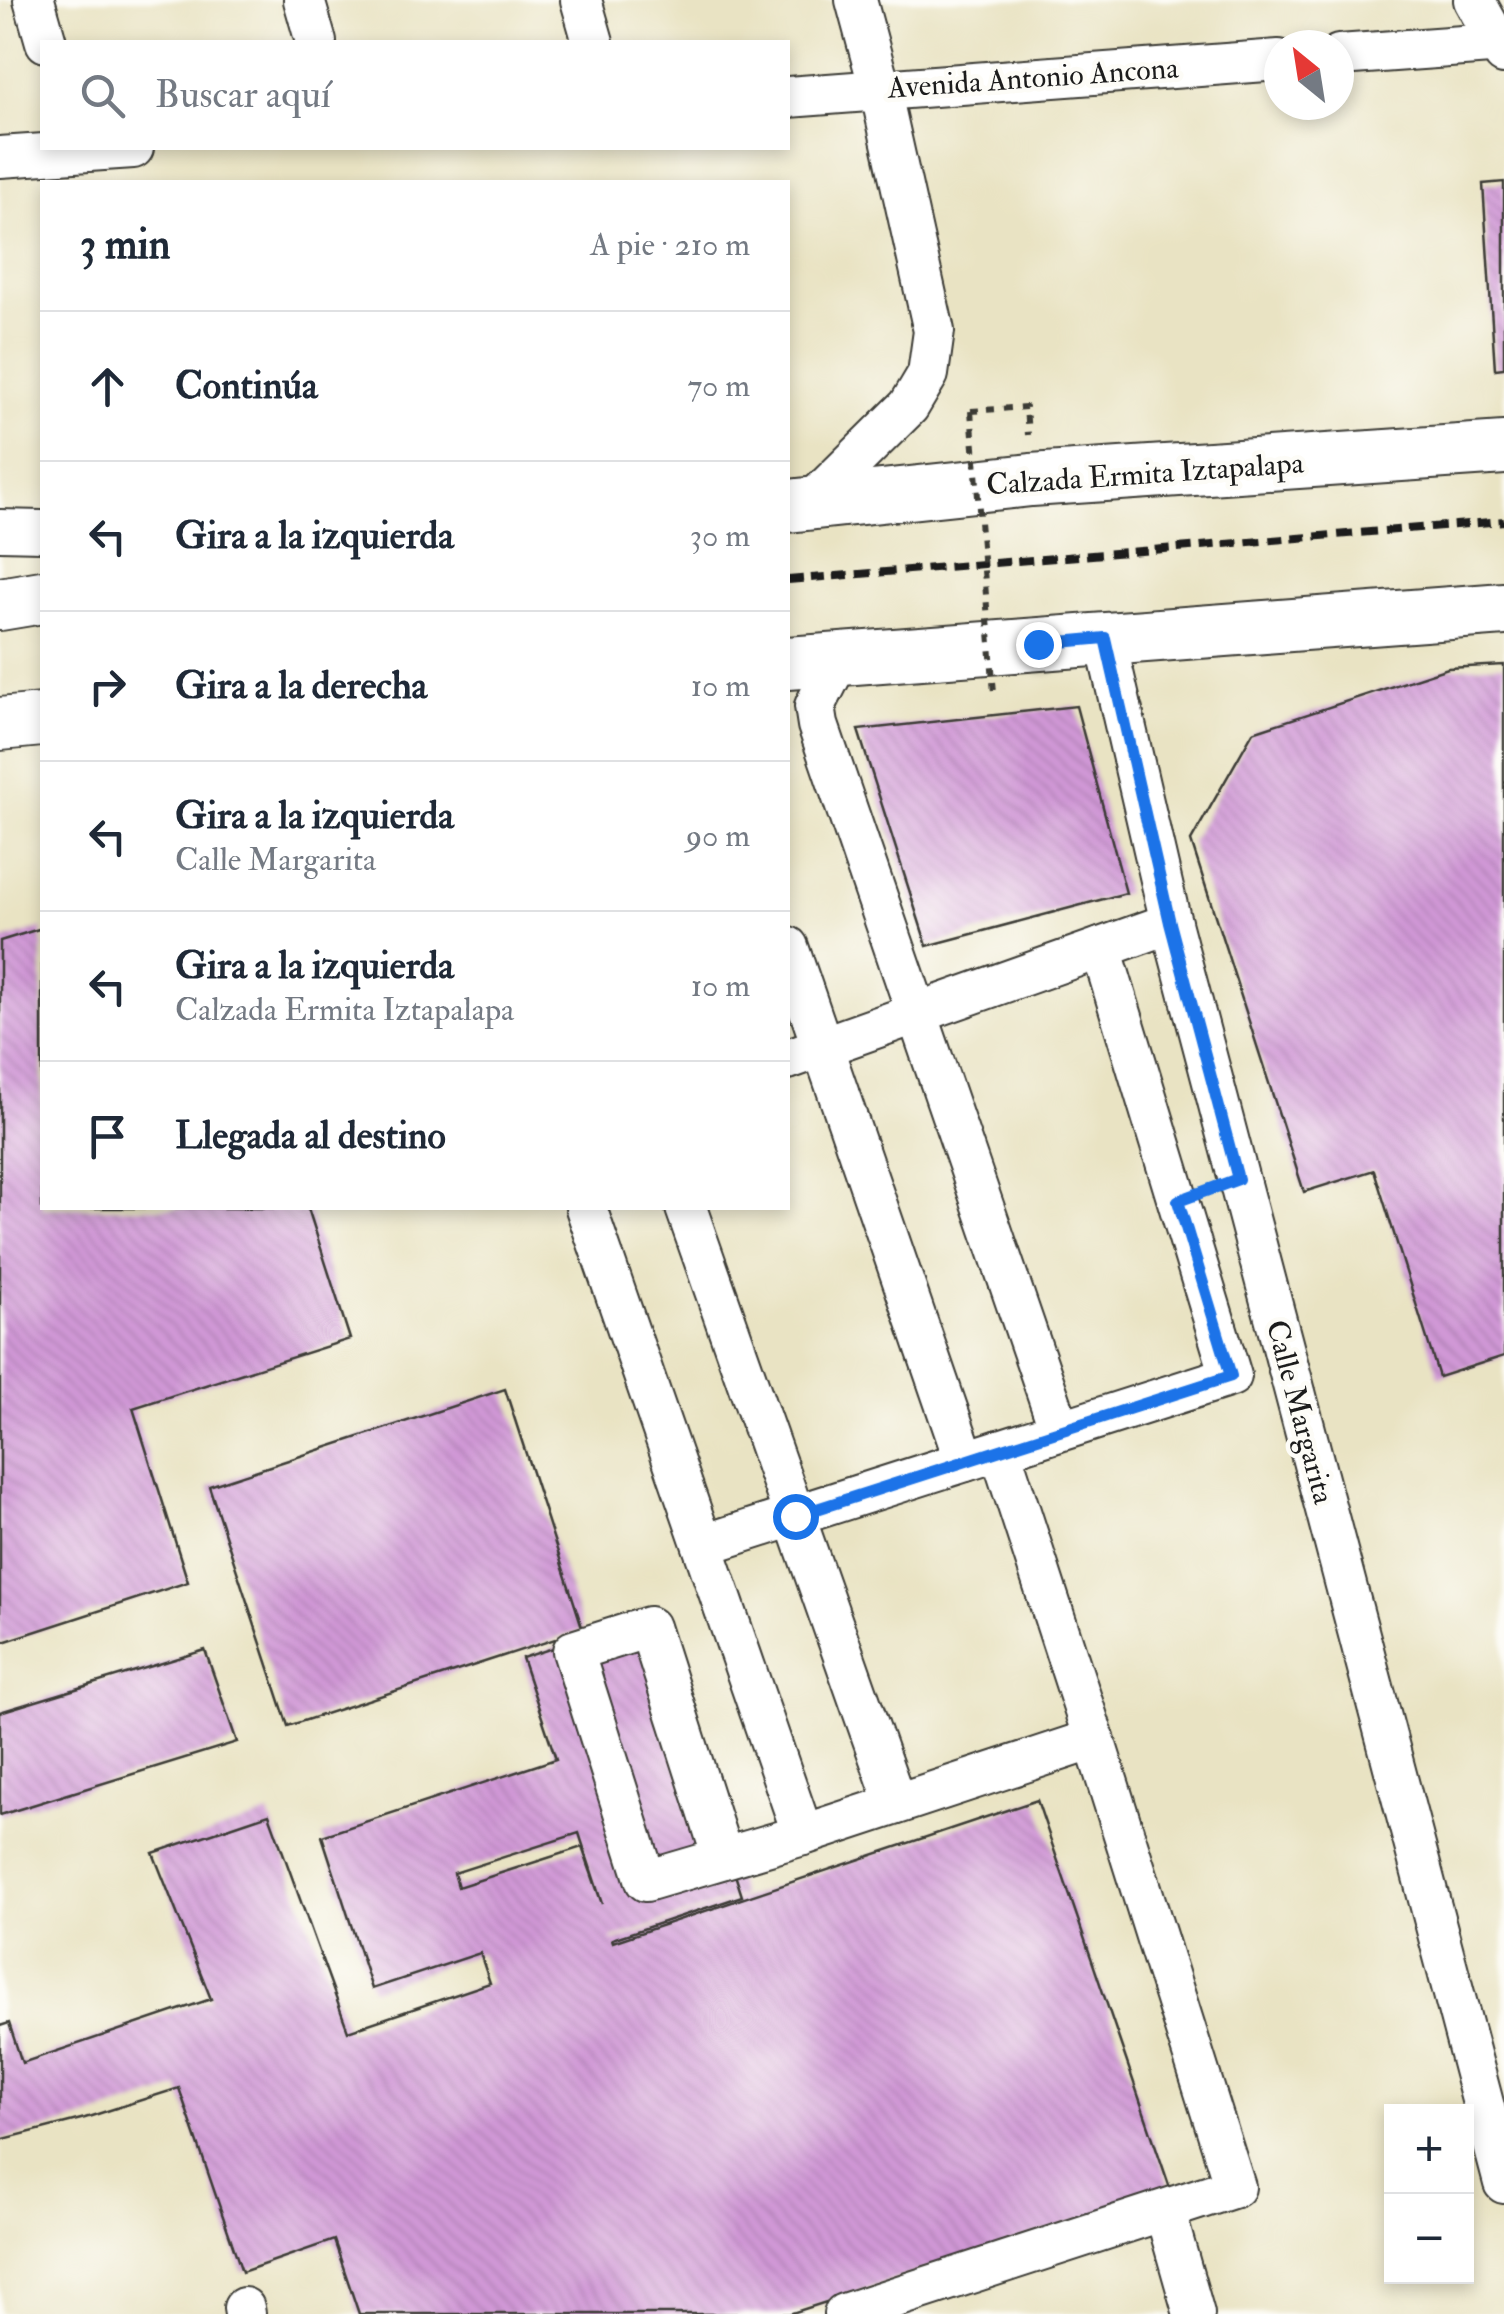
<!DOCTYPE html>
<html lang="es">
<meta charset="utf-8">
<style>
:root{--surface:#fff;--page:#f2f2f3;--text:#1f2937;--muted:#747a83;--line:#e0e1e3}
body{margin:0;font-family:"IM FELL Double Pica",serif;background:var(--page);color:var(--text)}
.controls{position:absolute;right:30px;bottom:30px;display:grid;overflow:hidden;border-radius:0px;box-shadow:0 5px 15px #0003}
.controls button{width:90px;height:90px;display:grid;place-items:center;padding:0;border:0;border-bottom:2px solid var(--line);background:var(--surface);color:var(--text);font:50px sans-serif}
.compass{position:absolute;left:1264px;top:30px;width:90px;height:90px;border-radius:50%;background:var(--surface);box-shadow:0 5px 15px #0003;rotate:330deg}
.stop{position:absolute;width:30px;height:30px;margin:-22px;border:8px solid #1a73e8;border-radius:50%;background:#fff}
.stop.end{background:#1a73e8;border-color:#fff;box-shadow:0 2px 10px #0008}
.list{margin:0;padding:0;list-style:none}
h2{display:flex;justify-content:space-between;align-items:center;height:130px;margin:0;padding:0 40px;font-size:42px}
h2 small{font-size:32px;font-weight:400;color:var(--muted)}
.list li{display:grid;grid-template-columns:65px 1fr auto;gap:30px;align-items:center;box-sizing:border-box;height:150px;padding:0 40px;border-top:2px solid var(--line)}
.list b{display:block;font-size:38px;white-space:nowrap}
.list p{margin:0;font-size:32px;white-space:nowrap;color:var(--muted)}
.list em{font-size:32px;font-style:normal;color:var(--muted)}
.icon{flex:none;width:55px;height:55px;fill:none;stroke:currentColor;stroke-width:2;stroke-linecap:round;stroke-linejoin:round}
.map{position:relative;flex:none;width:1504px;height:2314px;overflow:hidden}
.search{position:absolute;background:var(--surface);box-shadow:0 5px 15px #0003;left:40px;top:40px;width:750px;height:110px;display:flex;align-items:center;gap:25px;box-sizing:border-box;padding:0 35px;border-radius:0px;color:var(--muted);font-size:38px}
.panel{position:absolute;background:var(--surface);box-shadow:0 5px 15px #0003;left:40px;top:180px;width:750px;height:1030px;border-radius:0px}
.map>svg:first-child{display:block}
.building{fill:url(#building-back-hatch);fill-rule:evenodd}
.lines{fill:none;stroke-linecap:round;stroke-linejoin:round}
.minor-casing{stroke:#3b3a35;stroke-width:44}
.major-casing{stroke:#3b3a35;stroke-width:56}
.path{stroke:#3b3a35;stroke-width:6;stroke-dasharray:8 8;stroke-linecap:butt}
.minor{stroke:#fff;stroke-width:40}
.major{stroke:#fff;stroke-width:52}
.rail{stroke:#1c1c1c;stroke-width:8;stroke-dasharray:15 8;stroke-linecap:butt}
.path-bridge{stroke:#3b3a35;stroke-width:6;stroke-dasharray:8 8;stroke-linecap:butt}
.route{stroke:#1a73e8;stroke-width:12}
.labels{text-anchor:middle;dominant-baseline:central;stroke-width:9;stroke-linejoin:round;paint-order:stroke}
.street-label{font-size:30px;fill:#1c1c1c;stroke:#fdfcf7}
</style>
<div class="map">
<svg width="1504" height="2314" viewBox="0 0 1504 2314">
<defs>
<pattern id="building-back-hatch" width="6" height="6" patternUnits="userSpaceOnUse" patternTransform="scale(2.5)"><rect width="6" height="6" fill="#d098d6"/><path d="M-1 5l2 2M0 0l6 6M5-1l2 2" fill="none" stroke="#b282b7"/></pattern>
</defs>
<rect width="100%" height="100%" fill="#fdfcf7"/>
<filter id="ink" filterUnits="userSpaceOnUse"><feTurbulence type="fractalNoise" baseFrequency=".01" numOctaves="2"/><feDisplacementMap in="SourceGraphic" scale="20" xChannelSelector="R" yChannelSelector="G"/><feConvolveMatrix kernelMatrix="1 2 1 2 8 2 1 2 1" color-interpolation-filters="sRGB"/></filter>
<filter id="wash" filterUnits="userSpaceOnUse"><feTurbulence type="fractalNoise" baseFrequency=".0048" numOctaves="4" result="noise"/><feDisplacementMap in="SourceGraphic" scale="40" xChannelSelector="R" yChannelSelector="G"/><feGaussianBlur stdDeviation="2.25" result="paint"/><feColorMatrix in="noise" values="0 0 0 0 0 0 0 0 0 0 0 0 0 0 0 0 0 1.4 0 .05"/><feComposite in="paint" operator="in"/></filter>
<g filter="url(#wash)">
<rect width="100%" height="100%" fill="#e9e3c3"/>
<g id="blocks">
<g class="building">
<polygon points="1504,182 1504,368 1495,369 1483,184"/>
<polygon points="1504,665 1504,1356 1439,1377 1374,1170 1304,1192 1191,841 1253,732 1448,668"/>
<polygon points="1076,706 1126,893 927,946 858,730"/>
<polygon points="42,928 42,1208 308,1208 350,1339 133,1408 188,1582 0,1643 0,941"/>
<polygon points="505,1389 583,1630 288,1726 209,1486"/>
<path d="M651,1616L742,1896L612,1939L613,1942L1037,1800L1171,2191L789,2314H359L334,2240L242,2272L179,2088L85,2118L0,2140V2026L9,2023L22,2063L211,1999L153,1853L269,1814L348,2031L490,1983L480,1953L372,1989L322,1836L556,1759L522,1658ZM579,1833L602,1904L582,1847L458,1887L454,1873Z"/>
<polygon points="205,1650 237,1742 0,1815 0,1712"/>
</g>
</g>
</g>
<g filter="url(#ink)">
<use href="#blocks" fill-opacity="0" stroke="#3b3a35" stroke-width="2.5"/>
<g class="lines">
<defs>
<g id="minor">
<polyline points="34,0 46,42"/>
<polyline points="304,0 316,42"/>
<polyline points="581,0 593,42"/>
<polyline points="1474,0 1504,54"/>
<polyline points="1339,55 1504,43"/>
<polyline points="788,97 1279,60"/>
<polyline points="0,157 133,148"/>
<polyline points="810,504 909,406 928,374 934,331 880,89 856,0"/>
<polyline points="0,530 42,531"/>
<polyline points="1105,638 1171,923 1504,2183"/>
<polyline points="839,659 815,706 818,725 1060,1430"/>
<polyline points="788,947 965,1461"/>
<polyline points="788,1059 1171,923"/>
<polyline points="586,1208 803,1835"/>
<polyline points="686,1208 896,1804"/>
<polyline points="703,1545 1231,1376 1101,948"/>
<polyline points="723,1858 649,1627 573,1651 646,1881 803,1835 1094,1739"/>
<polyline points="1165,2212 1194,2314"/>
<polyline points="244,2308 245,2314"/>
<polyline points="844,2314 1235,2187 1094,1739 1000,1450"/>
</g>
<g id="major">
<polyline points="788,506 1031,480 1504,448"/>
<polyline points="0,604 42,597"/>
<polyline points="788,663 1504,609"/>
<polyline points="0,724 42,720"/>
</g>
</defs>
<use href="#minor" class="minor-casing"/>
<use href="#major" class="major-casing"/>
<polyline class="path" points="971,411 1026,407 1028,435"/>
<use href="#minor" class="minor"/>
<use href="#major" class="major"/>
<polyline class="rail" points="788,580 1504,521"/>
<polyline class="path-bridge" points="971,411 994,693"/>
</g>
</g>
<g class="lines" filter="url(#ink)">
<polyline class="route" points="795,1516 1231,1376 1178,1201 1238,1179 1170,923 1105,638 1038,644"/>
</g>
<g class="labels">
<g class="street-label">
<text transform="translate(1033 78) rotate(-4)">Avenida Antonio Ancona</text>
<text transform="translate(1145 474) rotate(-4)">Calzada Ermita Iztapalapa</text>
<text transform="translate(1300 1412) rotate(75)">Calle Margarita</text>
</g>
</g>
</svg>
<div class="controls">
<button>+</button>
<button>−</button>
</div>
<svg class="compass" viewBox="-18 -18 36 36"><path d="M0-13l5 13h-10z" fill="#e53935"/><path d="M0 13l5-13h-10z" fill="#747a83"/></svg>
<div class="stop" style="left:795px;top:1516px"></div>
<div class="stop end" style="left:1038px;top:644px"></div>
<div class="search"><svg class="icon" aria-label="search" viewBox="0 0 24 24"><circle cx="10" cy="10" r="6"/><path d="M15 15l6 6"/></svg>Buscar aquí</div>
<section class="panel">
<h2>3 min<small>A pie · 210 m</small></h2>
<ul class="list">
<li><svg class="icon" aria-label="ahead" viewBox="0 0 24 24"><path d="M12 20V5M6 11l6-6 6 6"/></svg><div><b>Continúa</b></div><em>70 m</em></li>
<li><svg class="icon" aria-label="left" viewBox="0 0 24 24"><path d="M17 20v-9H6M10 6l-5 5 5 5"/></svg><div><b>Gira a la izquierda</b></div><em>30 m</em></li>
<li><svg class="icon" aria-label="right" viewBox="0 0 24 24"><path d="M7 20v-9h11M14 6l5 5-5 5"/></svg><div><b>Gira a la derecha</b></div><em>10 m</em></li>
<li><svg class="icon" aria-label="left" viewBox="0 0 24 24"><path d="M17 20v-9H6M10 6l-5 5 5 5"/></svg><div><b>Gira a la izquierda</b><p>Calle Margarita</p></div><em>90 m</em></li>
<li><svg class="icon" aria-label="left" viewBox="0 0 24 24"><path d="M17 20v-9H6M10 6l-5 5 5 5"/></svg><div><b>Gira a la izquierda</b><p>Calzada Ermita Iztapalapa</p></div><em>10 m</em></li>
<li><svg class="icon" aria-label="arrive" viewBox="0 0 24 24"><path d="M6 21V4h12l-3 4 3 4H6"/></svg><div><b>Llegada al destino</b></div></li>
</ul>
</section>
</div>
